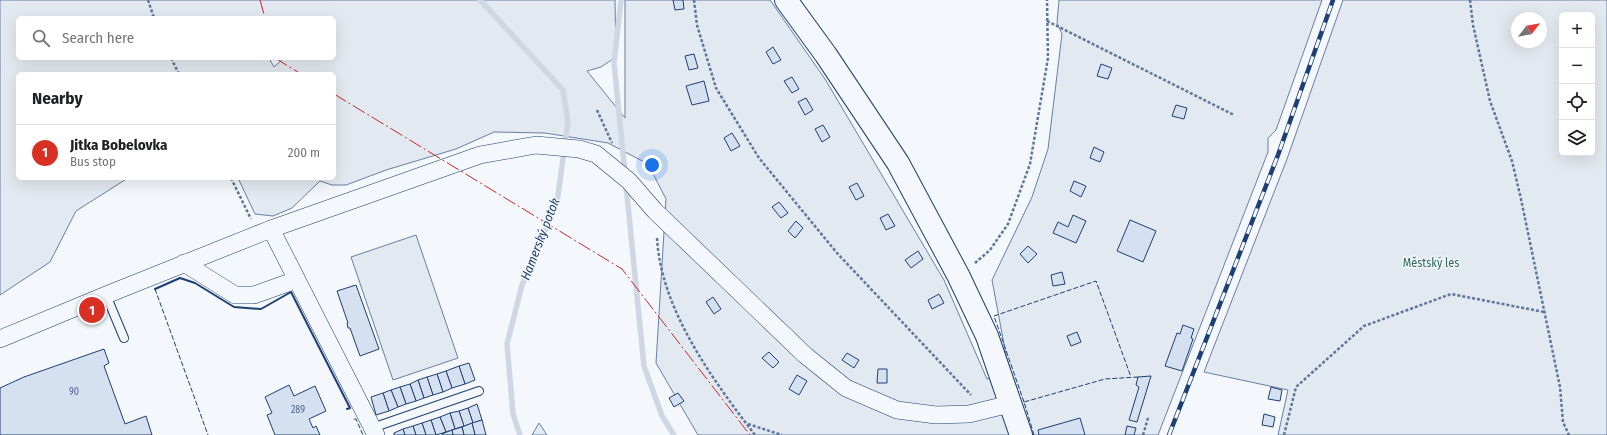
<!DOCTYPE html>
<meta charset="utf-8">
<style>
:root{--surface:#fff;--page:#f2f2f2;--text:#202124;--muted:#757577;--line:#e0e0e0;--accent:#d93025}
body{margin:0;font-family:"Fira Sans Condensed",sans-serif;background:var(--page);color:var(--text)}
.controls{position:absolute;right:12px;top:12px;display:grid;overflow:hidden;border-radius:6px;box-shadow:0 4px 16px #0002}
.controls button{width:36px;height:36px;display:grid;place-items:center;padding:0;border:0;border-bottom:1px solid var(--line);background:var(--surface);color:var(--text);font:20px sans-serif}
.compass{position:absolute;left:1511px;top:12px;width:36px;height:36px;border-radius:50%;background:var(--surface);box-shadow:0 4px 16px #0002;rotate:59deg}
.you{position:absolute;left:652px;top:165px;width:14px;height:14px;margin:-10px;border:3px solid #fff;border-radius:50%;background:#1a73e8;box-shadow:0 0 0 6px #1a73e833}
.badge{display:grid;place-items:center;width:26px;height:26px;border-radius:50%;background:var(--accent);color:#fff;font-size:13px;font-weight:700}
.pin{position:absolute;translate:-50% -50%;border:2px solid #fff;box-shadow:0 1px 4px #0006}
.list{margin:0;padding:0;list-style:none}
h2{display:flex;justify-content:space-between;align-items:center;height:52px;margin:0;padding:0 16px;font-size:17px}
h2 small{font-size:13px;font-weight:400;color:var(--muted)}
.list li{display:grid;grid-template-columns:26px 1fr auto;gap:12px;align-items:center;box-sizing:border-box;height:56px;padding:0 16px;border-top:1px solid var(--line)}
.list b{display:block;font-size:15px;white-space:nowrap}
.list p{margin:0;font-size:13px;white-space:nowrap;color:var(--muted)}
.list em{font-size:13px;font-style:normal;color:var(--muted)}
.icon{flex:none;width:22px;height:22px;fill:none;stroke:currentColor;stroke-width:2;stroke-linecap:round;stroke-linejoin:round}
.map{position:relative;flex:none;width:1607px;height:435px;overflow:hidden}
.search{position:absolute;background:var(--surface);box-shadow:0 4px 16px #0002;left:16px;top:16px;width:320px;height:44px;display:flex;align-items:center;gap:10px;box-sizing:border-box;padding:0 14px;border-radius:6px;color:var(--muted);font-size:15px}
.panel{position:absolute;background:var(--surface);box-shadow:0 4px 16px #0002;left:16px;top:72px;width:320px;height:108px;border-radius:6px}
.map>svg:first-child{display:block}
.green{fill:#e3e9f0;stroke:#687fa3;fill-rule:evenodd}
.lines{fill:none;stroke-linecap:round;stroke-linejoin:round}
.stream{stroke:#cfd7e4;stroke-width:5.5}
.building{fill:#d5e0f0;stroke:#1d3f73}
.lane-casing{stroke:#1d3f73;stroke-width:10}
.street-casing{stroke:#1d3f73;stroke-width:18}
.secondary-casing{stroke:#1d3f73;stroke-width:24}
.path{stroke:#5e769c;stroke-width:2.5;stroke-dasharray:3 2;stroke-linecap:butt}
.lane{stroke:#f4f7fb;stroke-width:8}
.street{stroke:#f4f7fb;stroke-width:17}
.secondary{stroke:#f4f7fb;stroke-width:22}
.rail-casing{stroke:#1d3f73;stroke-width:4.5}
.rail{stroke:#f4f7fb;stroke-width:3;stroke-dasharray:9;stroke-linecap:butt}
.fence{stroke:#1d3f73;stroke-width:1;stroke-dasharray:5 2;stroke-linecap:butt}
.wall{stroke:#1d3f73;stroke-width:2}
.power{stroke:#c62828;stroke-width:1;stroke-dasharray:14 3 2 3;stroke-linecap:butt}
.labels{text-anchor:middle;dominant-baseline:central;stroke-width:3;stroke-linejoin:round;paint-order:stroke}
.number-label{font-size:10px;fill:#4b6792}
.park-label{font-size:12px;fill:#2c6c60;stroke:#f4f7fb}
.water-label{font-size:13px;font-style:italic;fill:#1d3f73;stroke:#f4f7fb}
</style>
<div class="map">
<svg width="1607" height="435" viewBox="0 0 1607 435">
<rect width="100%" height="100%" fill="#f4f7fb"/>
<g class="green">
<path d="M0,0H615L616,57L601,67L587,71L625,118V0H770L825,79L944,280L987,379L1009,371L992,280L1032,197L1048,149L1062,34L1057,23L1059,0H1322L1276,130L1268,138V152L1158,435H698L656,363L666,199L648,164L608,143L545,133L494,132L456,149L386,170L346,185H332L320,181L292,208L273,216L255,214L238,178H334V74H18V178H128L76,211L50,262L0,295ZM18,18H334V58H284L274,67L269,58H18Z"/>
<path d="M1343,0H1607V435H1278L1288,390L1204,372L1287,159ZM1562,15H1592V153H1562ZM1517,18H1541V42H1517Z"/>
<polygon points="416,235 458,358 393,380 351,257"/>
<polygon points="539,423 547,435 532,435"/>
</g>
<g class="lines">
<g class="stream">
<polyline points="480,0 563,90 568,122 557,203 522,285 507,344 513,414 520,435"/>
<polyline points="621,0 614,63 625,173"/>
<polyline points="626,185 644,366 662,416 674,435"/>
</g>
</g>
<g class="building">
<polygon points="673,0 683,0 684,9 675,10"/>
<polygon points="773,47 781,60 773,64 766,52"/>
<polygon points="694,54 698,68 689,70 685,56"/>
<polygon points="1101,64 1112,68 1108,79 1097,76"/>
<polygon points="792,77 799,89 792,93 784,81"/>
<polygon points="704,81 709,101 692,105 686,86"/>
<polygon points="806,98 813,110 805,115 798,102"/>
<polygon points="1176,105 1187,108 1184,119 1172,116"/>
<polygon points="823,125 830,137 822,142 815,129"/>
<polygon points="732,133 740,146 731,151 724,138"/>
<polygon points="1094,147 1104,152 1100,162 1090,158"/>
<polygon points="1074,181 1086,186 1081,197 1070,191"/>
<polygon points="857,183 864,196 856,200 849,187"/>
<polygon points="779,202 788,213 781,218 772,207"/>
<polygon points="888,214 895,226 886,230 880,218"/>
<polygon points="1073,215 1086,221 1076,243 1053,233 1058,222 1068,227"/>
<polygon points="1130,220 1156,231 1143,262 1117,251"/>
<polygon points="796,221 803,228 795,238 788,231"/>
<polygon points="1028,246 1037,254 1028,263 1020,254"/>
<polygon points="918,251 923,259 911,268 905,260"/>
<polygon points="1062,272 1065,284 1053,286 1051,275"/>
<polygon points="356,285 379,349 360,356 350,328 348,328 347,323 348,323 337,291"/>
<polygon points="939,294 944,303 932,309 928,300"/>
<polygon points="713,297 721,309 714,314 706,302"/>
<polygon points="1183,325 1194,329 1191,338 1193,339 1182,371 1165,366 1177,333 1180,334"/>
<polygon points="1077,332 1081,342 1071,346 1067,336"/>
<polygon points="104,349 109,363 104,366 125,424 146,416 152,435 0,435 0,388 24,377"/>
<polygon points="769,352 779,362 773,368 762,358"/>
<polygon points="847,353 859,360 854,368 842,360"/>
<polygon points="469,363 475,380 465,384 459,366"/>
<polygon points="459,366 465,384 452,388 446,371"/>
<polygon points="878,369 887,369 887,383 877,383"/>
<polygon points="446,371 452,388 443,392 437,374"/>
<polygon points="437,374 443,392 433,395 427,377"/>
<polygon points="797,375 807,381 799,395 789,389"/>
<polygon points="1151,376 1137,422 1129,420 1139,387 1136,385 1138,377"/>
<polygon points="427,377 433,395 424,398 418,380"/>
<polygon points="418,380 424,398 416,401 410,384"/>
<polygon points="410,384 416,401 406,404 400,387"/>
<polygon points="289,385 294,396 315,386 326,411 309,419 313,428 316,426 320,435 275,435 267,415 272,413 265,397"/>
<polygon points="400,387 406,404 398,407 391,390"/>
<polygon points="1271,387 1282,390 1280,401 1268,399"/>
<polygon points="391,390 398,407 389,411 383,393"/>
<polygon points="383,393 389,411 376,415 371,397"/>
<polygon points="678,393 684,401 674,407 669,398"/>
<polygon points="477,404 482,420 473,423 468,408"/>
<polygon points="468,408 473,423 464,426 459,411"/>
<polygon points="459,411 464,426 455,429 450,413"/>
<polygon points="450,413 455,429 446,432 440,417"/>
<polygon points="1264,414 1275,417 1273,427 1262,425"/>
<polygon points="440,417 446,432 436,435 431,420"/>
<polygon points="1080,418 1085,435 1039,435 1038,430"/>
<polygon points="431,420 436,435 426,435 422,423"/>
<polygon points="482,420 486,435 475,435 472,423"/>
<polygon points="422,423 426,435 416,435 413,426"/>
<polygon points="472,423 475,435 464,435 462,427"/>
<polygon points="413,426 416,435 405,435 403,429"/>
<polygon points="1127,426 1136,428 1134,435 1125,435"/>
<polygon points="462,427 464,435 453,435 452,430"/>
<polygon points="403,429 405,435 394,435 394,433"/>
<polygon points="452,430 453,435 442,435 442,434"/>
</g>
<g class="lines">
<defs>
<g id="lane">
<polyline points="106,295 124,338"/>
<polyline points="372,428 479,391"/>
</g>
<g id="street">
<polyline points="271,229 376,435"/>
<polyline points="184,263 235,295 254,295 296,280"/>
<polyline points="0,339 106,295 271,229 480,155 536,145 579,149 596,154 629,181 655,211 805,355 846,388 897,410 936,415 969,414 1010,404"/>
</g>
<polyline id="secondary" points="786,0 826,55 898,163 958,275 987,336 1021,435"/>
</defs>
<use href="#lane" class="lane-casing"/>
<use href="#street" class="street-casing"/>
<use href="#secondary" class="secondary-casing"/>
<g class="path">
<polyline points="148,0 154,18"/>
<polyline points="694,0 697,25 716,88 759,158 837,253 971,395"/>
<polyline points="1470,0 1473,25 1490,101 1512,161 1521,199 1560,387 1563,422 1569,435"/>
<polyline points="1047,21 1234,115"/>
<polyline points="171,58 179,74"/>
<polyline points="597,110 612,143"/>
<polyline points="231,178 251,219"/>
<path d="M657,238C661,310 713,380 755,435"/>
<polyline points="975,263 990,250 1008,224 1030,164 1048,58 1047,0"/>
<polyline points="748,424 782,435"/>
<polyline points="1143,435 1148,418"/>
<polyline points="1284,435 1296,387 1364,326 1451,294 1544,312"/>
</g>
<use href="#lane" class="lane"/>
<use href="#street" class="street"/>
<use href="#secondary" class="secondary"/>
<defs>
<polyline id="rail" points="1169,435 1278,155 1333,0"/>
</defs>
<use href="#rail" class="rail-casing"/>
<use href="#rail" class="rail"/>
<g class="fence">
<polyline points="155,289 208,435"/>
<polyline points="1024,402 994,316 1096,281 1131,377"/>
<polyline points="354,419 356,419 363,435"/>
<polyline points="1034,435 1024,402 1105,379 1138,377"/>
</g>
<polyline class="wall" points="155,289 180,278 195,283 234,307 261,309 291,292 350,408 347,409"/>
<g class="power">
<polyline points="260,0 265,18"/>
<polyline points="275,58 301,74"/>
<polyline points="334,94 622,269 750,435"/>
</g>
</g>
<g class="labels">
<g class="number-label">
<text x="74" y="392">90</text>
<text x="298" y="410">289</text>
</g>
<g class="park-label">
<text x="1431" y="263">Městský les</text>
</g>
<g class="water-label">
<text transform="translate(540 239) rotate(-69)">Hamerský potok</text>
</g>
</g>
</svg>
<div class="controls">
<button>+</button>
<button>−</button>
<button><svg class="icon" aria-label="locate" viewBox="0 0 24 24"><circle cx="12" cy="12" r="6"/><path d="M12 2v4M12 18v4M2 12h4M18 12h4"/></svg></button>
<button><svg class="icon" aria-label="layers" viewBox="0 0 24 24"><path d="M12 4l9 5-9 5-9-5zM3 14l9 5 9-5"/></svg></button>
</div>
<svg class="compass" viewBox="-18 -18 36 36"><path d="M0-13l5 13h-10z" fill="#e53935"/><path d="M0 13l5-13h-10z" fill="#757577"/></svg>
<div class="you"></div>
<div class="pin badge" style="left:92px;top:310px">1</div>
<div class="search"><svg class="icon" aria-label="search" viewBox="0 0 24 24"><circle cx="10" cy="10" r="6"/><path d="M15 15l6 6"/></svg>Search here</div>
<section class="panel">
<h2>Nearby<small></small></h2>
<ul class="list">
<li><span class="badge">1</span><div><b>Jitka Bobelovka</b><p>Bus stop</p></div><em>200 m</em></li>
</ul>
</section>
</div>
